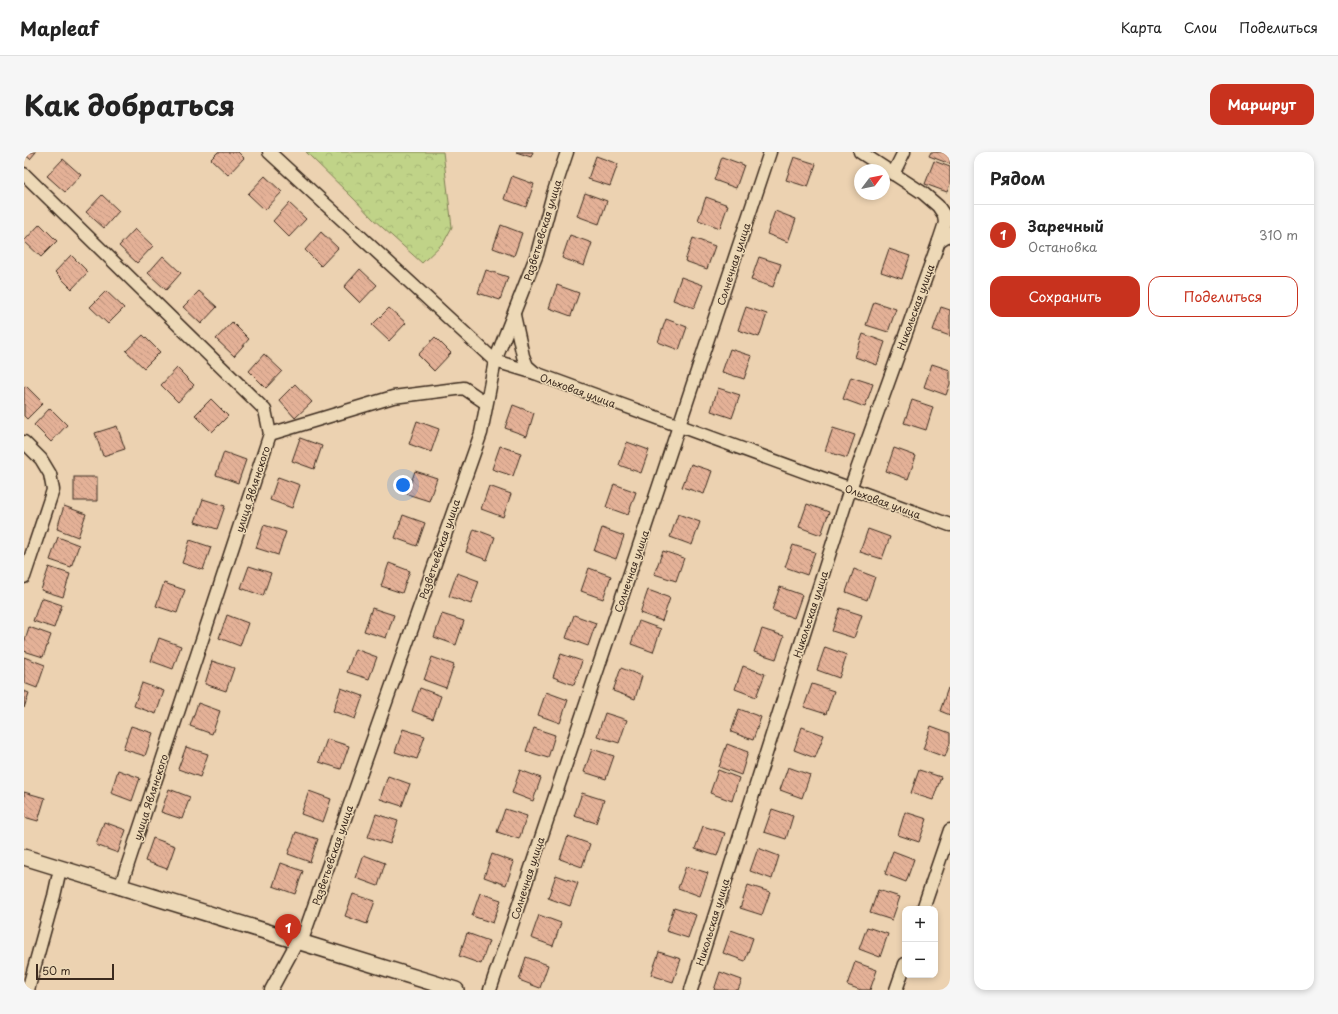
<!DOCTYPE html>
<html lang="ru">
<meta charset="utf-8">
<style>
:root{--surface:#fff;--page:#f6f6f6;--text:#222;--muted:#767676;--line:#e0e0e0;--accent:#c8321e}
body{margin:0;font-family:"Playpen Sans",sans-serif;background:var(--page);color:var(--text)}
.controls{position:absolute;right:12px;bottom:12px;display:grid;overflow:hidden;border-radius:8px;box-shadow:0 2px 6px #0003}
.controls button{width:36px;height:36px;display:grid;place-items:center;padding:0;border:0;border-bottom:1px solid var(--line);background:var(--surface);color:var(--text);font:20px sans-serif}
.compass{position:absolute;left:830px;top:12px;width:36px;height:36px;border-radius:50%;background:var(--surface);box-shadow:0 2px 6px #0003;rotate:58deg}
.scale{position:absolute;left:12px;bottom:10px;width:78px;box-sizing:border-box;padding-left:4px;border:2px solid #3b2a1e;border-top:0;font-size:11px;line-height:14px;white-space:nowrap;color:#3b2a1e;-webkit-text-stroke:3px #edd9b7;paint-order:stroke}
.you{position:absolute;left:379px;top:333px;width:14px;height:14px;margin:-10px;border:3px solid #fff;border-radius:50%;background:#1a73e8;box-shadow:0 0 0 6px #1a73e833}
.badge{display:grid;place-items:center;width:26px;height:26px;border-radius:50%;background:var(--accent);color:#fff;font-size:13px;font-weight:700}
.pin{position:absolute;translate:-50% -33px;filter:drop-shadow(0 1px 2px #0008)}
.pin::after{content:'';position:absolute;top:21px;width:14px;height:12px;background:inherit;clip-path:polygon(0 0,100% 0,50% 100%)}
.list{margin:0;padding:0;list-style:none}
h2{display:flex;justify-content:space-between;align-items:center;height:52px;margin:0;padding:0 16px;font-size:17px}
h2 small{font-size:13px;font-weight:400;color:var(--muted)}
.list li{display:grid;grid-template-columns:26px 1fr auto;gap:12px;align-items:center;box-sizing:border-box;height:60px;padding:0 16px;border-top:1px solid var(--line)}
.list b{display:block;font-size:15px;white-space:nowrap}
.list p{margin:0;font-size:13px;white-space:nowrap;color:var(--muted)}
.list em{font-size:13px;font-style:normal;color:var(--muted)}
.actions{display:flex;gap:8px;padding:12px 16px}
.actions a{flex:1;padding:9px 0;border:1px solid var(--accent);border-radius:12px;text-align:center;font-size:14px;color:var(--accent)}
.actions .main{background:var(--accent);color:#fff}
.map{position:relative;flex:none;width:926px;height:838px;overflow:hidden;border-radius:12px}
header{display:flex;align-items:center;gap:24px;box-sizing:border-box;height:56px;padding:0 20px;background:var(--surface);border-bottom:1px solid var(--line)}
header strong{font-size:19px}
nav{display:flex;gap:22px;margin-inline-start:auto;font-size:14px}
.intro{display:flex;align-items:center;justify-content:space-between;box-sizing:border-box;height:96px;padding:0 24px}
h1{margin:0;font-size:28px}
.button{padding:10px 18px;border-radius:12px;background:var(--accent);color:#fff;font-size:14px;font-weight:700}
main{display:flex;gap:24px;padding:0 24px}
aside{flex:1;background:var(--surface);border-radius:12px;box-shadow:0 2px 6px #0003}
.map>svg:first-child{display:block}
.forest{fill:url(#forest-crowns);stroke:#7e7e53}
.building{fill:url(#building-back-hatch);stroke:#3b2a1e}
.lines{fill:none;stroke-linecap:round;stroke-linejoin:round}
.minor-casing{stroke:#3b2a1e;stroke-width:15}
.tertiary-casing{stroke:#3b2a1e;stroke-width:18}
.minor{stroke:#edd9b7;stroke-width:12}
.tertiary{stroke:#edd9b7;stroke-width:15}
.labels{text-anchor:middle;dominant-baseline:central;stroke-width:3;stroke-linejoin:round;paint-order:stroke}
.street-label{font-size:10px;fill:#3b2a1e;stroke:#edd9b7}
</style>
<header>
<strong>Mapleaf</strong>
<nav><a>Карта</a><a>Слои</a><a>Поделиться</a></nav>
</header>
<div class="intro"><h1>Как добраться</h1><a class="button">Маршрут</a></div>
<main>
<div class="map">
<svg width="926" height="838" viewBox="0 0 926 838">
<defs>
<pattern id="forest-crowns" width="20" height="18" patternUnits="userSpaceOnUse"><rect width="20" height="18" fill="#c0d388"/><path d="M2 6a3 3 0 1 1 6 0M12 15a3 3 0 1 1 6 0" fill="none" stroke="#a6b575"/></pattern>
<pattern id="building-back-hatch" width="6" height="6" patternUnits="userSpaceOnUse"><rect width="6" height="6" fill="#e4b197"/><path d="M-1 5l2 2M0 0l6 6M5-1l2 2" fill="none" stroke="#c49882"/></pattern>
</defs>
<rect width="100%" height="100%" fill="#ecd2b1"/>
<filter id="ink" filterUnits="userSpaceOnUse"><feTurbulence type="fractalNoise" baseFrequency=".025" numOctaves="2"/><feDisplacementMap in="SourceGraphic" scale="8" xChannelSelector="R" yChannelSelector="G"/><feConvolveMatrix kernelMatrix="1 2 1 2 8 2 1 2 1" color-interpolation-filters="sRGB"/></filter>
<g filter="url(#ink)">
<polygon class="forest" points="282,0 419,0 428,75 420,90 398,111 349,67 330,47"/>
<g class="building">
<polygon points="0,0 12,0 6,7 0,2"/>
<polygon points="194,0 214,0 220,6 204,23 187,7"/>
<polygon points="492,0 509,0 507,5"/>
<polygon points="907,0 926,0 926,12 905,4"/>
<polygon points="572,4 594,12 586,34 564,27"/>
<polygon points="698,5 720,13 712,36 690,28"/>
<polygon points="770,5 792,12 784,35 762,28"/>
<polygon points="39,7 57,23 41,40 23,24"/>
<polygon points="910,9 926,15 926,32 923,40 901,32"/>
<polygon points="241,24 258,40 241,58 224,42"/>
<polygon points="488,24 510,32 502,55 480,47"/>
<polygon points="561,41 583,49 575,72 553,64"/>
<polygon points="78,43 95,59 80,76 62,60"/>
<polygon points="682,45 704,53 696,76 674,68"/>
<polygon points="265,51 282,67 265,85 249,69"/>
<polygon points="751,59 772,67 764,90 743,82"/>
<polygon points="16,72 33,89 17,105 0,89"/>
<polygon points="477,73 498,81 490,104 469,96"/>
<polygon points="111,77 129,94 113,111 95,94"/>
<polygon points="297,80 314,96 297,114 281,98"/>
<polygon points="546,83 568,91 560,114 538,106"/>
<polygon points="669,86 691,94 683,117 661,109"/>
<polygon points="865,97 886,104 878,127 857,120"/>
<polygon points="47,103 64,120 48,137 31,120"/>
<polygon points="139,104 157,121 142,138 124,121"/>
<polygon points="735,105 757,112 749,135 727,128"/>
<polygon points="336,117 353,133 336,151 320,135"/>
<polygon points="462,118 484,125 476,148 454,141"/>
<polygon points="657,125 679,133 670,156 649,148"/>
<polygon points="533,133 555,141 547,164 525,156"/>
<polygon points="82,139 100,156 84,172 66,155"/>
<polygon points="175,139 193,155 177,172 159,155"/>
<polygon points="850,150 872,157 864,180 842,173"/>
<polygon points="722,155 743,162 735,185 714,178"/>
<polygon points="917,155 926,158 926,184 909,178"/>
<polygon points="365,156 382,171 365,189 348,173"/>
<polygon points="642,167 663,175 655,198 634,190"/>
<polygon points="208,170 225,187 210,204 192,187"/>
<polygon points="839,182 861,190 853,213 831,205"/>
<polygon points="119,183 136,200 120,216 102,199"/>
<polygon points="411,185 427,201 410,219 394,203"/>
<polygon points="706,197 728,204 720,227 698,220"/>
<polygon points="240,202 258,219 242,236 225,219"/>
<polygon points="908,212 926,218 926,232 922,243 900,235"/>
<polygon points="153,216 170,233 154,250 137,233"/>
<polygon points="827,225 849,232 841,255 819,247"/>
<polygon points="271,232 288,250 271,266 255,248"/>
<polygon points="2,234 19,251 3,267 0,264 0,235"/>
<polygon points="694,236 716,243 708,266 687,259"/>
<polygon points="187,247 204,264 188,280 171,263"/>
<polygon points="888,248 909,255 902,278 880,271"/>
<polygon points="489,253 510,261 503,284 481,276"/>
<polygon points="26,256 43,273 27,290 10,273"/>
<polygon points="393,269 415,277 407,300 385,292"/>
<polygon points="93,274 101,297 79,304 71,281"/>
<polygon points="809,276 831,283 823,306 801,299"/>
<polygon points="276,286 298,294 290,317 268,309"/>
<polygon points="603,290 625,298 617,321 595,313"/>
<polygon points="476,294 497,301 489,324 468,317"/>
<polygon points="870,296 892,304 884,327 862,319"/>
<polygon points="200,300 222,308 214,331 192,323"/>
<polygon points="667,312 688,319 680,342 658,335"/>
<polygon points="391,319 413,326 405,349 383,342"/>
<rect x="50" y="325" width="23" height="24"/>
<polygon points="254,325 276,333 268,356 246,348"/>
<polygon points="590,332 612,340 604,363 582,355"/>
<polygon points="465,334 487,342 479,365 457,357"/>
<polygon points="179,347 201,354 193,377 171,370"/>
<polygon points="783,352 805,360 797,383 775,375"/>
<polygon points="40,354 62,362 54,385 33,377"/>
<polygon points="654,362 676,370 668,393 646,385"/>
<polygon points="379,363 401,371 393,394 371,386"/>
<polygon points="240,373 262,380 254,403 232,396"/>
<polygon points="578,376 600,384 592,407 570,399"/>
<polygon points="450,377 471,385 463,408 442,400"/>
<polygon points="844,377 866,385 858,407 836,400"/>
<polygon points="34,385 55,393 47,415 26,408"/>
<polygon points="166,388 187,395 179,418 158,411"/>
<polygon points="769,393 791,400 783,423 761,415"/>
<polygon points="639,399 660,406 652,429 630,422"/>
<polygon points="365,411 386,419 378,441 357,434"/>
<polygon points="225,414 247,421 239,444 217,436"/>
<polygon points="25,415 46,422 39,445 17,438"/>
<polygon points="565,416 587,424 579,447 557,439"/>
<polygon points="830,417 851,425 843,448 822,440"/>
<polygon points="433,421 455,429 447,452 425,444"/>
<polygon points="140,431 161,438 153,461 132,454"/>
<polygon points="756,435 778,443 770,466 748,458"/>
<polygon points="624,438 646,446 638,469 616,461"/>
<polygon points="17,446 38,453 30,476 9,469"/>
<polygon points="348,456 370,463 362,486 340,479"/>
<polygon points="816,456 838,463 830,486 808,479"/>
<polygon points="418,462 440,469 432,493 410,485"/>
<polygon points="203,463 224,471 216,494 195,486"/>
<polygon points="550,463 572,471 564,494 542,486"/>
<polygon points="615,469 637,477 629,500 607,492"/>
<polygon points="5,475 27,483 19,505 0,499 0,491"/>
<polygon points="738,477 760,484 752,507 730,500"/>
<polygon points="135,486 157,494 149,517 127,509"/>
<polygon points="801,495 823,503 815,526 793,518"/>
<polygon points="331,497 353,505 345,527 323,520"/>
<polygon points="537,502 558,509 550,533 529,525"/>
<polygon points="0,505 21,513 13,536 0,531"/>
<polygon points="408,505 430,513 422,536 400,528"/>
<polygon points="188,509 210,516 202,539 181,532"/>
<polygon points="719,514 741,522 732,545 711,537"/>
<polygon points="597,516 618,524 611,547 589,539"/>
<polygon points="118,531 140,539 132,562 110,554"/>
<polygon points="788,532 810,539 802,562 780,555"/>
<polygon points="317,536 339,544 331,567 309,559"/>
<polygon points="396,536 417,544 409,567 388,559"/>
<polygon points="924,536 926,537 926,563 916,559"/>
<polygon points="0,539 5,541 0,556"/>
<polygon points="522,540 544,548 536,571 514,563"/>
<polygon points="174,551 196,559 188,582 166,574"/>
<polygon points="715,557 737,565 729,588 707,580"/>
<polygon points="581,561 603,568 595,591 573,584"/>
<polygon points="107,574 129,581 121,604 99,597"/>
<polygon points="907,574 926,581 926,591 921,605 899,597"/>
<polygon points="778,575 800,583 791,606 770,598"/>
<polygon points="510,576 531,583 524,606 502,599"/>
<polygon points="379,577 401,584 393,607 371,600"/>
<polygon points="303,587 325,594 317,617 295,610"/>
<polygon points="703,592 724,600 717,623 695,615"/>
<polygon points="162,595 184,602 176,625 154,617"/>
<polygon points="568,597 590,604 582,627 560,620"/>
<polygon points="764,615 786,623 778,646 756,638"/>
<polygon points="94,618 116,626 108,649 87,641"/>
<polygon points="496,618 517,626 509,649 488,641"/>
<polygon points="694,618 715,626 708,649 686,641"/>
<polygon points="895,618 917,625 909,648 887,641"/>
<polygon points="364,624 386,632 378,654 356,647"/>
<polygon points="145,637 166,645 158,667 137,660"/>
<polygon points="285,639 307,647 299,670 277,662"/>
<polygon points="0,640 21,646 14,669 0,665"/>
<polygon points="558,641 580,648 572,671 550,664"/>
<polygon points="481,657 503,664 495,687 473,680"/>
<polygon points="748,657 769,664 762,687 740,680"/>
<polygon points="881,660 903,667 895,690 874,683"/>
<polygon points="352,662 374,669 366,692 344,685"/>
<polygon points="80,670 102,678 94,701 72,693"/>
<polygon points="679,674 701,681 693,704 671,697"/>
<polygon points="272,680 294,687 286,710 264,702"/>
<polygon points="544,684 566,692 558,715 536,707"/>
<polygon points="129,686 151,694 143,717 121,709"/>
<polygon points="734,696 755,704 748,727 726,719"/>
<polygon points="869,699 890,707 882,730 861,722"/>
<polygon points="468,702 490,710 482,733 460,725"/>
<polygon points="340,703 361,711 354,734 332,726"/>
<polygon points="257,711 279,719 271,742 249,734"/>
<polygon points="662,714 684,721 676,744 654,736"/>
<polygon points="532,723 554,731 546,754 524,746"/>
<polygon points="724,733 746,740 738,763 716,756"/>
<polygon points="854,738 876,745 868,768 846,761"/>
<polygon points="456,741 477,748 469,771 448,764"/>
<polygon points="329,742 351,749 343,772 321,764"/>
<polygon points="650,756 672,763 664,786 642,779"/>
<polygon points="515,763 537,771 529,794 507,786"/>
<polygon points="843,775 864,782 856,805 835,797"/>
<polygon points="707,778 729,786 721,809 699,801"/>
<polygon points="443,781 465,789 457,812 435,804"/>
<polygon points="635,800 657,807 649,830 627,823"/>
<polygon points="502,805 524,813 516,836 495,828"/>
<polygon points="831,810 853,818 846,838 837,838 823,833"/>
<polygon points="696,820 718,828 714,838 690,838"/>
</g>
<g class="lines">
<defs>
<g id="minor">
<polyline points="245,0 471,209 511,221 926,373"/>
<polyline points="836,0 899,41 914,54 920,63 921,71 915,89 926,82"/>
<polyline points="0,22 241,258 246,282 96,736"/>
<polyline points="869,22 880,0"/>
<polyline points="490,163 499,204 503,214 511,221"/>
<polyline points="246,282 369,245 440,236 462,251"/>
<polyline points="0,290 17,307 26,322 29,338 0,425"/>
<polyline points="899,757 926,678"/>
<polyline points="277,791 457,281 471,209 513,102 529,42 543,0"/>
<polyline points="4,838 30,744 36,717"/>
<polyline points="247,838 273,790"/>
<polyline points="466,838 608,415 746,0"/>
<polyline points="667,838 826,337 915,89"/>
<polyline points="872,838 881,812"/>
</g>
<polyline id="tertiary" points="0,705 432,838"/>
</defs>
<use href="#minor" class="minor-casing"/>
<use href="#tertiary" class="tertiary-casing"/>
<use href="#minor" class="minor"/>
<use href="#tertiary" class="tertiary"/>
</g>
</g>
<g class="labels">
<g class="street-label">
<text transform="translate(518 78) rotate(-73)">Разветьевская улица</text>
<text transform="translate(709 112) rotate(-72)">Солнечная улица</text>
<text transform="translate(891 155) rotate(-70)">Никольская улица</text>
<text transform="translate(554 238) rotate(20)">Ольховая улица</text>
<text transform="translate(228 337) rotate(-72)">улица Являнского</text>
<text transform="translate(859 349) rotate(20)">Ольховая улица</text>
<text transform="translate(415 397) rotate(-71)">Разветьевская улица</text>
<text transform="translate(607 419) rotate(-71)">Солнечная улица</text>
<text transform="translate(786 462) rotate(-72)">Никольская улица</text>
<text transform="translate(126 645) rotate(-72)">улица Являнского</text>
<text transform="translate(308 703) rotate(-71)">Разветьевская улица</text>
<text transform="translate(503 726) rotate(-72)">Солнечная улица</text>
<text transform="translate(688 770) rotate(-73)">Никольская улица</text>
</g>
</g>
</svg>
<div class="controls">
<button>+</button>
<button>−</button>
</div>
<svg class="compass" viewBox="-18 -18 36 36"><path d="M0-13l5 13h-10z" fill="#e53935"/><path d="M0 13l5-13h-10z" fill="#767676"/></svg>
<div class="scale">50 m</div>
<div class="you"></div>
<div class="pin badge" style="left:264px;top:795px">1</div>
</div>
<aside>
<h2>Рядом<small></small></h2>
<ul class="list">
<li><span class="badge">1</span><div><b>Заречный</b><p>Остановка</p></div><em>310 m</em></li>
</ul>
<div class="actions"><a class="main">Сохранить</a><a>Поделиться</a></div>
</aside>
</main>
